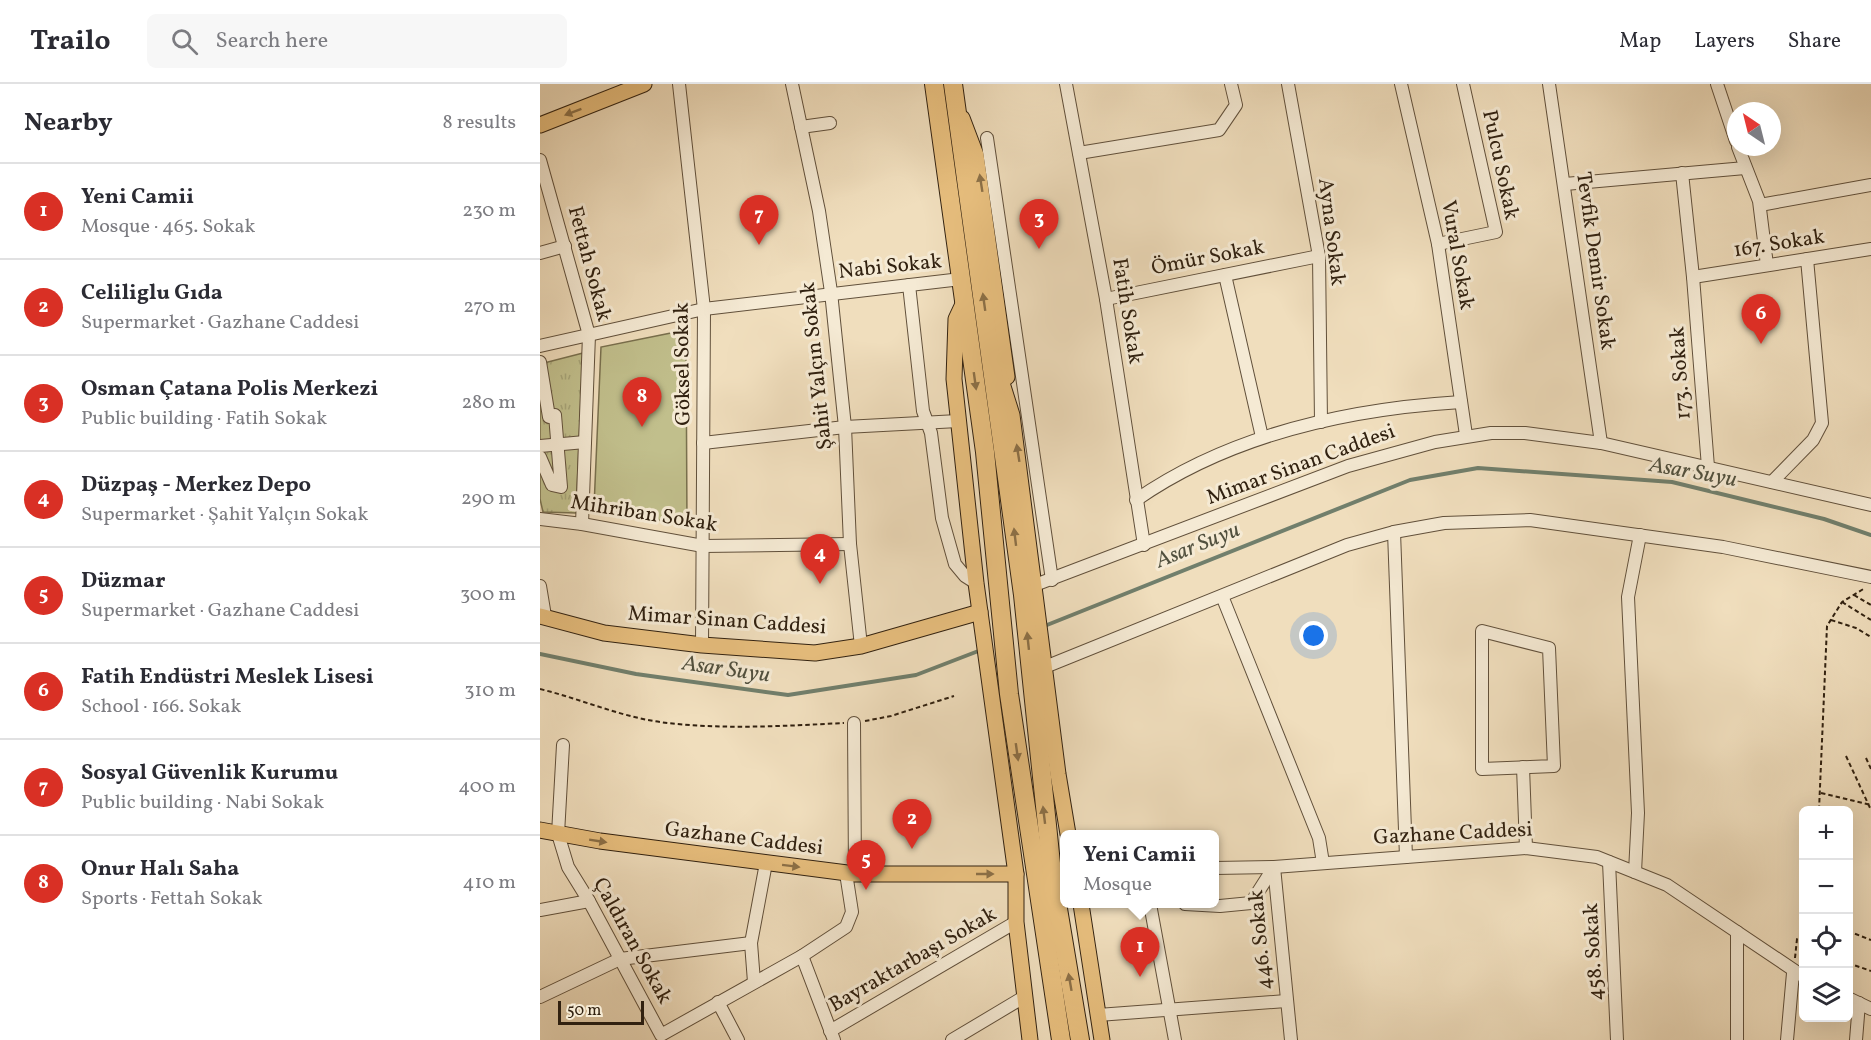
<!DOCTYPE html>
<meta charset="utf-8">
<style>
:root{--surface:#fff;--page:#f7f7f7;--text:#2b2b33;--muted:#7c7c81;--line:#e1e1e2;--accent:#d93025}
body{margin:0;font-family:Vollkorn,serif;background:var(--page);color:var(--text)}
.controls{position:absolute;right:18px;bottom:18px;display:grid;overflow:hidden;border-radius:9px;box-shadow:0 6px 24px #0002}
.controls button{width:54px;height:54px;display:grid;place-items:center;padding:0;border:0;border-bottom:2px solid var(--line);background:var(--surface);color:var(--text);font:30px sans-serif}
.compass{position:absolute;left:1187px;top:18px;width:54px;height:54px;border-radius:50%;background:var(--surface);box-shadow:0 6px 24px #0002;rotate:325deg}
.scale{position:absolute;left:18px;bottom:15px;width:86px;box-sizing:border-box;padding-left:6px;border:3px solid #312110;border-top:0;font-size:16px;line-height:21px;white-space:nowrap;color:#312110;-webkit-text-stroke:4px #f5ead4;paint-order:stroke}
.you{position:absolute;left:774px;top:552px;width:21px;height:21px;margin:-15px;border:4px solid #fff;border-radius:50%;background:#1a73e8;box-shadow:0 0 0 9px #1a73e833}
.badge{display:grid;place-items:center;width:39px;height:39px;border-radius:50%;background:var(--accent);color:#fff;font-size:20px;font-weight:700}
.pin{position:absolute;translate:-50% -50px;filter:drop-shadow(0 2px 3px #0008)}
.pin::after{content:'';position:absolute;top:32px;width:21px;height:18px;background:inherit;clip-path:polygon(0 0,100% 0,50% 100%)}
.popup{position:absolute;left:520px;top:746px;width:159px;height:78px;box-sizing:border-box;display:grid;place-content:center;border-radius:9px;background:var(--surface);filter:drop-shadow(0 2px 4px #0005);font-size:20px;white-space:nowrap;color:var(--muted)}
.popup b{font-size:22px;color:var(--text)}
.popup::after{content:'';position:absolute;left:50%;top:100%;margin-left:-12px;border:12px solid transparent;border-top-color:var(--surface)}
.list{margin:0;padding:0;list-style:none}
h2{display:flex;justify-content:space-between;align-items:center;height:78px;margin:0;padding:0 24px;font-size:26px}
h2 small{font-size:20px;font-weight:400;color:var(--muted)}
.list li{display:grid;grid-template-columns:39px 1fr auto;gap:18px;align-items:center;box-sizing:border-box;height:96px;padding:0 24px;border-top:2px solid var(--line)}
.list b{display:block;font-size:22px;white-space:nowrap}
.list p{margin:0;font-size:20px;white-space:nowrap;color:var(--muted)}
.list em{font-size:20px;font-style:normal;color:var(--muted)}
.icon{flex:none;width:33px;height:33px;fill:none;stroke:currentColor;stroke-width:2;stroke-linecap:round;stroke-linejoin:round}
.map{position:relative;flex:none;width:1331px;height:956px;overflow:hidden}
header{display:flex;align-items:center;gap:36px;box-sizing:border-box;height:84px;padding:0 30px;background:var(--surface);border-bottom:2px solid var(--line)}
header strong{font-size:28px}
nav{display:flex;gap:33px;margin-inline-start:auto;font-size:21px}
.search{width:420px;height:54px;background:var(--page);display:flex;align-items:center;gap:15px;box-sizing:border-box;padding:0 21px;border-radius:9px;color:var(--muted);font-size:22px}
main{display:flex}
aside{flex:1;background:var(--surface)}
.map>svg:first-child{display:block}
.park{fill:url(#park-tufts);stroke:#79704e;stroke-width:1.5}
.pitch{fill:#c1bf8c;stroke:#79704e;stroke-width:1.5}
.lines{fill:none;stroke-linecap:round;stroke-linejoin:round}
.stream{stroke:#717f6c;stroke-width:4}
.minor-casing{stroke:#61503b;stroke-width:14}
.major-casing{stroke:#312110;stroke-width:17}
.highway-casing{stroke:#312110;stroke-width:20}
.path{stroke:#312110;stroke-width:2;stroke-dasharray:4.5 3;stroke-linecap:butt}
.minor{stroke:#f5ead4;stroke-width:12}
.major{stroke:#e8bf7e;stroke-width:15}
.highway{stroke:#e8bf7e;stroke-width:18}
.oneway{fill:#8c7047}
.labels{text-anchor:middle;dominant-baseline:central;stroke-width:6;stroke-linejoin:round;paint-order:stroke}
.street-label{font-size:21px;fill:#312110;stroke:#f5ead4}
.water-label{font-size:22px;font-style:italic;fill:#51503e;stroke:#f5ead4}
</style>
<header>
<strong>Trailo</strong>
<div class="search"><svg class="icon" aria-label="search" viewBox="0 0 24 24"><circle cx="10" cy="10" r="6"/><path d="M15 15l6 6"/></svg>Search here</div>
<nav><a>Map</a><a>Layers</a><a>Share</a></nav>
</header>
<main>
<aside>
<h2>Nearby<small>8 results</small></h2>
<ul class="list">
<li><span class="badge">1</span><div><b>Yeni Camii</b><p>Mosque · 465. Sokak</p></div><em>230 m</em></li>
<li><span class="badge">2</span><div><b>Celiliglu Gıda</b><p>Supermarket · Gazhane Caddesi</p></div><em>270 m</em></li>
<li><span class="badge">3</span><div><b>Osman Çatana Polis Merkezi</b><p>Public building · Fatih Sokak</p></div><em>280 m</em></li>
<li><span class="badge">4</span><div><b>Düzpaş - Merkez Depo</b><p>Supermarket · Şahit Yalçın Sokak</p></div><em>290 m</em></li>
<li><span class="badge">5</span><div><b>Düzmar</b><p>Supermarket · Gazhane Caddesi</p></div><em>300 m</em></li>
<li><span class="badge">6</span><div><b>Fatih Endüstri Meslek Lisesi</b><p>School · 166. Sokak</p></div><em>310 m</em></li>
<li><span class="badge">7</span><div><b>Sosyal Güvenlik Kurumu</b><p>Public building · Nabi Sokak</p></div><em>400 m</em></li>
<li><span class="badge">8</span><div><b>Onur Halı Saha</b><p>Sports · Fettah Sokak</p></div><em>410 m</em></li>
</ul>
</aside>
<div class="map">
<svg width="1331" height="956" viewBox="0 0 1331 956">
<defs>
<pattern id="park-tufts" width="24" height="20" patternUnits="userSpaceOnUse" patternTransform="scale(1.5)"><rect width="24" height="20" fill="#c1bf8c"/><path d="M3 7l-1-3M5 7V3M7 7l1-3M15 17l-1-3M17 17v-4M19 17l1-3" fill="none" stroke="#a6a478"/></pattern>
</defs>
<rect width="100%" height="100%" fill="#f0debd"/>
<filter id="stains"><feTurbulence type="fractalNoise" baseFrequency=".00333" numOctaves="4"/><feColorMatrix values="0 0 0 0 .2 0 0 0 0 .09 0 0 0 0 .02 0 0 0 .5 -.17"/></filter>
<radialGradient id="worn" r=".72"><stop offset=".6" stop-color="#630" stop-opacity="0"/><stop offset="1" stop-color="#630" stop-opacity=".3"/></radialGradient>
<polygon class="park" points="43,269 36,429 3,428 0,415 0,280"/>
<polygon class="pitch" points="146,246 147,442 54,423 61,263"/>
<g class="lines">
<g class="stream">
<polyline points="502,543 870,396 938,384 1132,398 1284,435 1331,451"/>
<polyline points="0,570 96,590 248,611 376,591 441,566"/>
</g>
<defs>
<g id="minor">
<polyline points="139,0 164,225 162,561"/>
<polyline points="252,0 279,127 291,208 305,343 310,460 321,562"/>
<polyline points="526,0 566,215 604,461"/>
<polyline points="748,0 779,172 781,338"/>
<polyline points="861,0 898,160 926,351"/>
<polyline points="1009,0 1061,359"/>
<polyline points="1177,0 1196,57"/>
<polyline points="261,43 290,39"/>
<polyline points="447,54 512,496"/>
<polyline points="1198,63 1219,117 1227,181"/>
<polyline points="539,69 679,46 696,21 691,0"/>
<polyline points="0,76 49,251 42,440"/>
<polyline points="1142,89 1153,193 1168,383"/>
<polyline points="1025,100 1205,84"/>
<polyline points="1220,121 1331,101"/>
<polyline points="898,160 956,148 923,0"/>
<polyline points="0,169 25,162"/>
<polyline points="685,191 722,353"/>
<polyline points="1153,193 1331,165"/>
<polyline points="369,201 383,327 391,349 402,434 415,480 425,492 436,499"/>
<polyline points="566,215 779,172"/>
<polyline points="0,262 164,225 421,195"/>
<polyline points="0,278 9,333 15,331 21,403 12,401 0,373"/>
<polyline points="163,359 305,343 418,337"/>
<polyline points="0,362 45,358"/>
<polyline points="1232,398 1273,356 1282,339 1267,175"/>
<path d="M596,416C691,350 807,325 921,318"/>
<polyline points="0,435 42,440 163,462 310,460"/>
<polyline points="854,448 866,773"/>
<polyline points="495,501 808,382 895,358 951,349 985,349 1061,359 1331,421"/>
<polyline points="0,502 5,532"/>
<polyline points="682,512 779,754 783,779"/>
<polygon points="942,547 1009,564 1014,682 942,685"/>
<polyline points="505,583 807,461 854,448 904,439 990,436 1183,463 1331,493"/>
<polyline points="314,639 315,790"/>
<polyline points="23,661 18,750 28,783 49,817 121,951 262,872 306,843 312,828 306,789"/>
<polyline points="983,683 986,764"/>
<polyline points="1069,778 1077,956"/>
<polyline points="734,783 751,956"/>
<polyline points="675,784 734,783 986,764 1057,773 1127,801 1264,893"/>
<polyline points="1095,788 1098,729 1088,513 1100,451"/>
<polyline points="610,820 635,956"/>
<polyline points="645,820 680,822 711,819 734,783"/>
<polyline points="0,826 49,817"/>
<polyline points="1197,848 1197,956"/>
<polyline points="262,872 294,956"/>
<polyline points="214,898 211,859 226,779"/>
<polyline points="0,913 80,875 211,859"/>
<polyline points="1308,914 1331,925"/>
<polyline points="178,918 198,956"/>
<polyline points="558,931 746,917"/>
<polyline points="290,947 476,838"/>
<polyline points="412,956 484,913"/>
<polyline points="1247,956 1253,889"/>
<polyline points="1316,956 1319,919"/>
</g>
<g id="major">
<polyline points="422,34 436,71 467,293"/>
<polyline points="0,41 104,0"/>
<polyline points="424,218 416,235 414,295 436,499 476,790 476,838 490,956"/>
<polyline points="456,280 472,331 518,690 528,750"/>
<polyline points="0,532 64,549 162,561 275,569 321,562 440,528"/>
<polyline points="0,746 60,757 315,790 476,790"/>
<polyline points="541,820 562,956"/>
</g>
<g id="highway">
<polyline points="394,0 445,368 469,610 521,956"/>
<polyline points="413,0 483,511 512,789 540,956"/>
</g>
</defs>
<use href="#minor" class="minor-casing"/>
<use href="#major" class="major-casing"/>
<use href="#highway" class="highway-casing"/>
<g class="path">
<polyline points="1314,511 1331,521"/>
<polyline points="1302,518 1331,536"/>
<polyline points="1291,536 1316,544 1331,553"/>
<path d="M0,605C41,615 78,632 120,638C178,646 246,642 304,639"/>
<polyline points="325,637 351,632 414,612"/>
<polyline points="1306,672 1331,726"/>
<polyline points="1326,674 1331,685"/>
<polyline points="1281,709 1331,721"/>
<polyline points="1279,726 1287,542 1302,518 1325,504"/>
<polyline points="1308,847 1331,856"/>
<polyline points="1255,874 1257,855 1264,859"/>
<polyline points="1308,879 1331,887"/>
</g>
<use href="#minor" class="minor"/>
<use href="#major" class="major"/>
<use href="#highway" class="highway"/>
</g>
<defs><path id="oneway-solid" d="M-6-.8H1V-3.2L6.5 0L1 3.2V.8H-6Z" transform="scale(1.5)"/></defs>
<g class="oneway">
<use href="#oneway-solid" transform="translate(33 28) rotate(159)"/>
<use href="#oneway-solid" transform="translate(441 99) rotate(-99)"/>
<use href="#oneway-solid" transform="translate(444 218) rotate(-98)"/>
<use href="#oneway-solid" transform="translate(435 297) rotate(82)"/>
<use href="#oneway-solid" transform="translate(478 369) rotate(-99)"/>
<use href="#oneway-solid" transform="translate(475 453) rotate(-97)"/>
<use href="#oneway-solid" transform="translate(488 557) rotate(-96)"/>
<use href="#oneway-solid" transform="translate(477 668) rotate(82)"/>
<use href="#oneway-solid" transform="translate(504 731) rotate(-97)"/>
<use href="#oneway-solid" transform="translate(58 757) rotate(9)"/>
<use href="#oneway-solid" transform="translate(251 782) rotate(7)"/>
<use href="#oneway-solid" transform="translate(445 790)"/>
<use href="#oneway-solid" transform="translate(530 898) rotate(-100)"/>
</g>
<g class="labels">
<g class="street-label">
<text transform="translate(960 81) rotate(78)">Pulcu Sokak</text>
<text transform="translate(791 148) rotate(83)">Ayna Sokak</text>
<text transform="translate(1239 160) rotate(-9)">167. Sokak</text>
<text transform="translate(917 171) rotate(80)">Vural Sokak</text>
<text transform="translate(668 174) rotate(-11)">Ömür Sokak</text>
<text transform="translate(1055 177) rotate(82)">Tevfik Demir Sokak</text>
<text transform="translate(49 180) rotate(75)">Fettah Sokak</text>
<text transform="translate(350 183) rotate(-6)">Nabi Sokak</text>
<text transform="translate(587 227) rotate(81)">Fatih Sokak</text>
<text transform="translate(143 280) rotate(-91)">Göksel Sokak</text>
<text transform="translate(277 282) rotate(-96)">Şahit Yalçın Sokak</text>
<text transform="translate(1141 289) rotate(-94)">173. Sokak</text>
<text transform="translate(761 381) rotate(-20)">Mimar Sinan Caddesi</text>
<text transform="translate(104 430) rotate(9)">Mihriban Sokak</text>
<text transform="translate(187 537) rotate(4)">Mimar Sinan Caddesi</text>
<text transform="translate(913 750) rotate(-3)">Gazhane Caddesi</text>
<text transform="translate(204 755) rotate(7)">Gazhane Caddesi</text>
<text transform="translate(721 856) rotate(-95)">446. Sokak</text>
<text transform="translate(92 857) rotate(61)">Çaldıran Sokak</text>
<text transform="translate(1054 868) rotate(-93)">458. Sokak</text>
<text transform="translate(373 876) rotate(-30)">Bayraktarbaşı Sokak</text>
</g>
<g class="water-label">
<text transform="translate(1153 389) rotate(10)">Asar Suyu</text>
<text transform="translate(658 462) rotate(-22)">Asar Suyu</text>
<text transform="translate(186 586) rotate(8)">Asar Suyu</text>
</g>
</g>
<rect width="100%" height="100%" filter="url(#stains)"/>
<rect width="100%" height="100%" fill="url(#worn)"/>
</svg>
<div class="controls">
<button>+</button>
<button>−</button>
<button><svg class="icon" aria-label="locate" viewBox="0 0 24 24"><circle cx="12" cy="12" r="6"/><path d="M12 2v4M12 18v4M2 12h4M18 12h4"/></svg></button>
<button><svg class="icon" aria-label="layers" viewBox="0 0 24 24"><path d="M12 4l9 5-9 5-9-5zM3 14l9 5 9-5"/></svg></button>
</div>
<svg class="compass" viewBox="-18 -18 36 36"><path d="M0-13l5 13h-10z" fill="#e53935"/><path d="M0 13l5-13h-10z" fill="#7c7c81"/></svg>
<div class="scale">50 m</div>
<div class="you"></div>
<div class="pin badge" style="left:600px;top:893px">1</div>
<div class="popup"><b>Yeni Camii</b>Mosque</div>
<div class="pin badge" style="left:372px;top:765px">2</div>
<div class="pin badge" style="left:499px;top:165px">3</div>
<div class="pin badge" style="left:280px;top:500px">4</div>
<div class="pin badge" style="left:326px;top:806px">5</div>
<div class="pin badge" style="left:1221px;top:260px">6</div>
<div class="pin badge" style="left:219px;top:161px">7</div>
<div class="pin badge" style="left:102px;top:343px">8</div>
</div>
</main>
